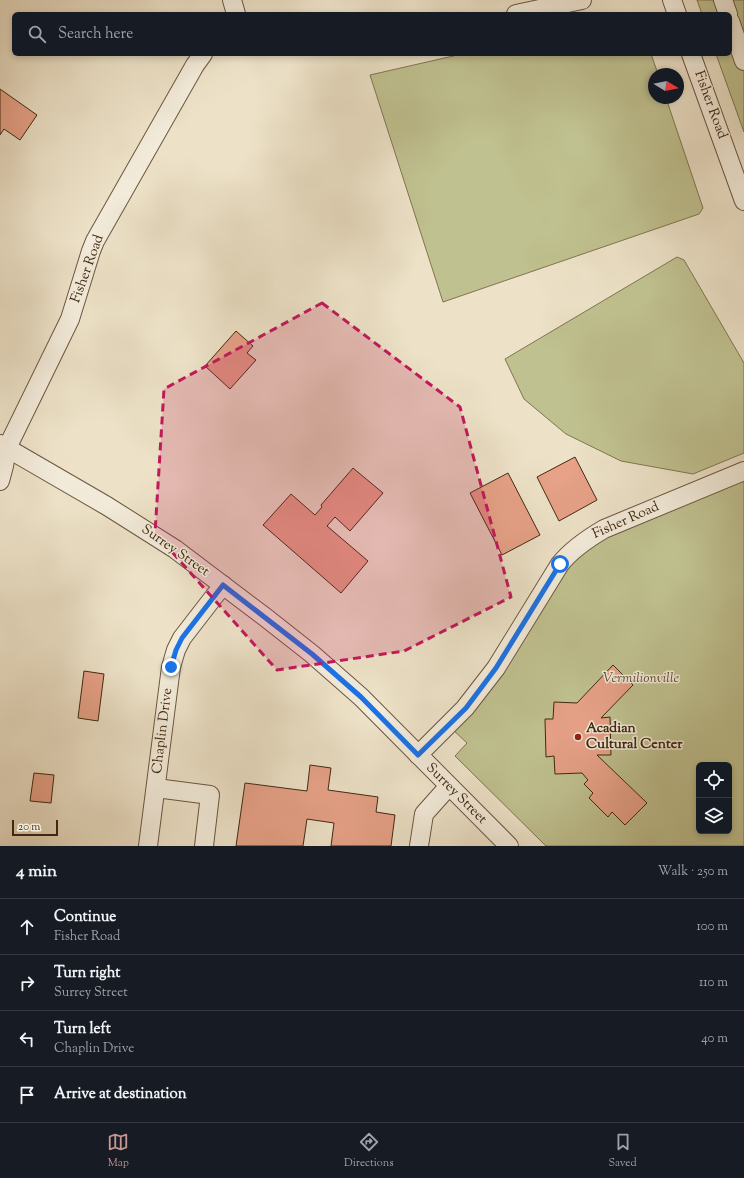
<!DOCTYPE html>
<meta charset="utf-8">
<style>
:root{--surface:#171b24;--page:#242831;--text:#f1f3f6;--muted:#9ea1a6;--line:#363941;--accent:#c59692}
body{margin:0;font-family:"Sorts Mill Goudy",serif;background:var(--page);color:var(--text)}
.controls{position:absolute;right:12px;bottom:12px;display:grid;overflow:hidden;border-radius:6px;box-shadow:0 2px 6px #0003}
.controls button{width:36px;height:36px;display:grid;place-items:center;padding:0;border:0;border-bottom:1px solid var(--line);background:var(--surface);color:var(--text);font:20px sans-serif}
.compass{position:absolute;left:648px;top:68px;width:36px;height:36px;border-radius:50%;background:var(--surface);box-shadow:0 2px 6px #0003;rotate:100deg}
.scale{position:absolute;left:12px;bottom:10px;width:46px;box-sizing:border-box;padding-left:4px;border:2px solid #412812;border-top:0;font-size:11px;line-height:14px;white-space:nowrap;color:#412812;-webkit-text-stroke:3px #f3ecdb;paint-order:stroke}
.stop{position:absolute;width:12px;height:12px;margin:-9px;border:3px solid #1a73e8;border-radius:50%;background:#fff}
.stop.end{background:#1a73e8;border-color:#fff;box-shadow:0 1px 4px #0008}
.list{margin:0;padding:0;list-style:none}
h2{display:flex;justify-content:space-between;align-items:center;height:52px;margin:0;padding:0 16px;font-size:17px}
h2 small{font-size:13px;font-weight:400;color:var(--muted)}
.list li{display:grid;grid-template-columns:26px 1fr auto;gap:12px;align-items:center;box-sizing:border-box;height:56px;padding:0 16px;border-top:1px solid var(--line)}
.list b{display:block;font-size:15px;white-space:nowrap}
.list p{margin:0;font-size:13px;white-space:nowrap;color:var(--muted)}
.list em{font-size:13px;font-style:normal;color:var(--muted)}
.icon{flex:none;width:22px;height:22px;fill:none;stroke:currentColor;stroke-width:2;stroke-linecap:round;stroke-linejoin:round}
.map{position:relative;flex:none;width:744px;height:846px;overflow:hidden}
.search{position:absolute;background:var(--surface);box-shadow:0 2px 6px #0003;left:12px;right:12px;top:12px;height:44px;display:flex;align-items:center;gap:10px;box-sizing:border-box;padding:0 14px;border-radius:6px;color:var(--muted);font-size:15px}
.sheet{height:276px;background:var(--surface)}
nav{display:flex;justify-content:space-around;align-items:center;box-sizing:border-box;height:56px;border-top:1px solid var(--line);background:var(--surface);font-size:11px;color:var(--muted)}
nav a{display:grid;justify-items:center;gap:2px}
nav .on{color:var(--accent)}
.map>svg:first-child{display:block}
.green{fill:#c0c190;stroke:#807451;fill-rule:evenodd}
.building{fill:#e7a288;stroke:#412812}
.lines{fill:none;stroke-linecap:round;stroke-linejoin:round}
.minor-casing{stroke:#6c5640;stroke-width:20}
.minor{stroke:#f3ecdb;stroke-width:18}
.route{stroke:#1a73e8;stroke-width:5}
.marked{fill:#c2185b;fill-opacity:0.2;stroke:#c2185b;stroke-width:3;stroke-dasharray:8 5;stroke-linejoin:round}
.poi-dot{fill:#8f2418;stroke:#f3ecdb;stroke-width:1.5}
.labels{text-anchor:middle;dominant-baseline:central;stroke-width:3;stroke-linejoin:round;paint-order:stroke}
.street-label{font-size:14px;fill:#412812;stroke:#f3ecdb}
.park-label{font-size:14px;font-style:italic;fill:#614e32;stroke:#f3ecdb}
.poi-label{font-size:14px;font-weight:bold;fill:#412812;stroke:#f3ecdb;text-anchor:start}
</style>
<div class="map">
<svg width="744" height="846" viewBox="0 0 744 846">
<rect width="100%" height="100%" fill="#ede2c8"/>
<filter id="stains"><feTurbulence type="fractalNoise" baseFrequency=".005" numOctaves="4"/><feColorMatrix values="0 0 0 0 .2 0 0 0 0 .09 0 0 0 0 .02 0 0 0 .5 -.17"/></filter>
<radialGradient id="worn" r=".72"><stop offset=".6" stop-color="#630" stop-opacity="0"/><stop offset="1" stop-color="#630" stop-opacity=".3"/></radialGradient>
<g class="green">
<polygon points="697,0 744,0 744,132 716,54 730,54 730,14 702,14"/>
<polygon points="462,54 651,54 658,74 654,74 654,98 666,98 703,208 699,214 443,302 370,75"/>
<polygon points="677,257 684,260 744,363 744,453 693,474 621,461 566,434 524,399 505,359"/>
<path d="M744,474V846H546L455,756L467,743L451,728L569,565L607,535ZM699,765H729V831H699Z"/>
</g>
<g class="building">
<polygon points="0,89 37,115 20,140 4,129 0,135"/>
<polygon points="236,331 253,346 247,353 256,360 230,389 205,366"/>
<polygon points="575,457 597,500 559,521 537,477"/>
<polygon points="353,468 383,493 350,531 335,517 327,526 368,561 341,593 263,525 291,494 315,515 322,507 321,505"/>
<polygon points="508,473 540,535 502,555 470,493"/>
<polygon points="613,665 633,685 601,718 610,717 611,755 597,755 647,803 625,825 612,812 608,817 589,798 593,793 584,784 588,780 582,773 555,774 554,756 546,757 545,719 553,719 554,702 577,703"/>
<polygon points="84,671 104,674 98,721 78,718"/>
<polygon points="310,765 331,768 328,790 378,797 376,812 395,815 391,846 331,846 334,823 307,819 303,846 236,846 245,783 307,791"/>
<polygon points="34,773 54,775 51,803 30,801"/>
</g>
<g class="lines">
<defs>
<g id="minor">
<polyline points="232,0 236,14"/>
<polyline points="672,0 677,14"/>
<polyline points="723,0 728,14"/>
<polyline points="516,14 582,0"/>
<polyline points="730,21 744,61"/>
<polyline points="691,54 744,201"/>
<polyline points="0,444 107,506 175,549 265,617 312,654 361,697 509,846"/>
<polyline points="0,481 4,466 7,448 70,319 91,251 95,241 195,65 203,54"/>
<path d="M418,755L465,708L496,668L560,564C572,549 587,539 604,529L744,471"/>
<polyline points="156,788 210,795 204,846"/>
<polyline points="148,846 171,667 176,650 182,638 223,585"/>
<polyline points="419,846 424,814 449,786"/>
</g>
</defs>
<use href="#minor" class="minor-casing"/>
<use href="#minor" class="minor"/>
</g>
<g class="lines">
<polyline class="route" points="171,667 176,650 182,638 223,585 312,654 361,697 418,755 466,708 496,668 560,564"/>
</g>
<path class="marked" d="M322,303L460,407L511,597L404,651L277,670L155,533L164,389Z"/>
<circle class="poi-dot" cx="578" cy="737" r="4"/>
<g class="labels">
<g class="street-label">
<text transform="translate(710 105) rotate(70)">Fisher Road</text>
<text transform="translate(88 269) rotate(-70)">Fisher Road</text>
<text transform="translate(626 521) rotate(-24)">Fisher Road</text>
<text transform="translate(175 551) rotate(35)">Surrey Street</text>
<text transform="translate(163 731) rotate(-83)">Chaplin Drive</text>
<text transform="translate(456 794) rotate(45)">Surrey Street</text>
</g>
<g class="park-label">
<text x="641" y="679">Vermilionville</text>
</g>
<g class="poi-label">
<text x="586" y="729">Acadian<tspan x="586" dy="16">Cultural Center</tspan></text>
</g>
</g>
<rect width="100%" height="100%" filter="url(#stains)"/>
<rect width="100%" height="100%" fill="url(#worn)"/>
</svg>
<div class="controls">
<button><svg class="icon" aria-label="locate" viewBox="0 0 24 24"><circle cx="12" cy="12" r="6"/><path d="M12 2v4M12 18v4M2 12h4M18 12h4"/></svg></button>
<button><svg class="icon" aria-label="layers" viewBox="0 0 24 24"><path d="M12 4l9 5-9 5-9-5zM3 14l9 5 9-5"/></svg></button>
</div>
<svg class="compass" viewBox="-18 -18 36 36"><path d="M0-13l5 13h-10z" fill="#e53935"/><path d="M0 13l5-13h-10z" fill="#9ea1a6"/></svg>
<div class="scale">20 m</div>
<div class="stop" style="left:560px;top:564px"></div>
<div class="stop end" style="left:171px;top:667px"></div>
<div class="search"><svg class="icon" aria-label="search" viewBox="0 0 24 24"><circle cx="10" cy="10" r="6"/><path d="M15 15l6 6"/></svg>Search here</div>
</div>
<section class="sheet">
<h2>4 min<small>Walk · 250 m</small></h2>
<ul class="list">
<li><svg class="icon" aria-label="ahead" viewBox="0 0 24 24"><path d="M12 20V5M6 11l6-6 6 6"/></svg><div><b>Continue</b><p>Fisher Road</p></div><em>100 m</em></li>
<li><svg class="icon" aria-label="right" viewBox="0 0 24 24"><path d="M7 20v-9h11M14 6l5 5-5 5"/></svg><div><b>Turn right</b><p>Surrey Street</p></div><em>110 m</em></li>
<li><svg class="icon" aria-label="left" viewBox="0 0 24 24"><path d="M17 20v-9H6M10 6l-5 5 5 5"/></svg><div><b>Turn left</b><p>Chaplin Drive</p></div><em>40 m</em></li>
<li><svg class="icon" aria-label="arrive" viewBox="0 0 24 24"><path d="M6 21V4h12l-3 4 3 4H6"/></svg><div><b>Arrive at destination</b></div></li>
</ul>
</section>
<nav>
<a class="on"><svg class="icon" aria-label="map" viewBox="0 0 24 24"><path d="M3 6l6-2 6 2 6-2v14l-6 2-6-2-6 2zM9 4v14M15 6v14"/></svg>Map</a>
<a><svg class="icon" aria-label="directions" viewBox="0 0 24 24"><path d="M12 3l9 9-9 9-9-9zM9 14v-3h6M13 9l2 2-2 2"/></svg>Directions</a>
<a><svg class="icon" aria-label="saved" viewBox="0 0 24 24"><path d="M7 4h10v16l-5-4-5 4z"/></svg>Saved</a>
</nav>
